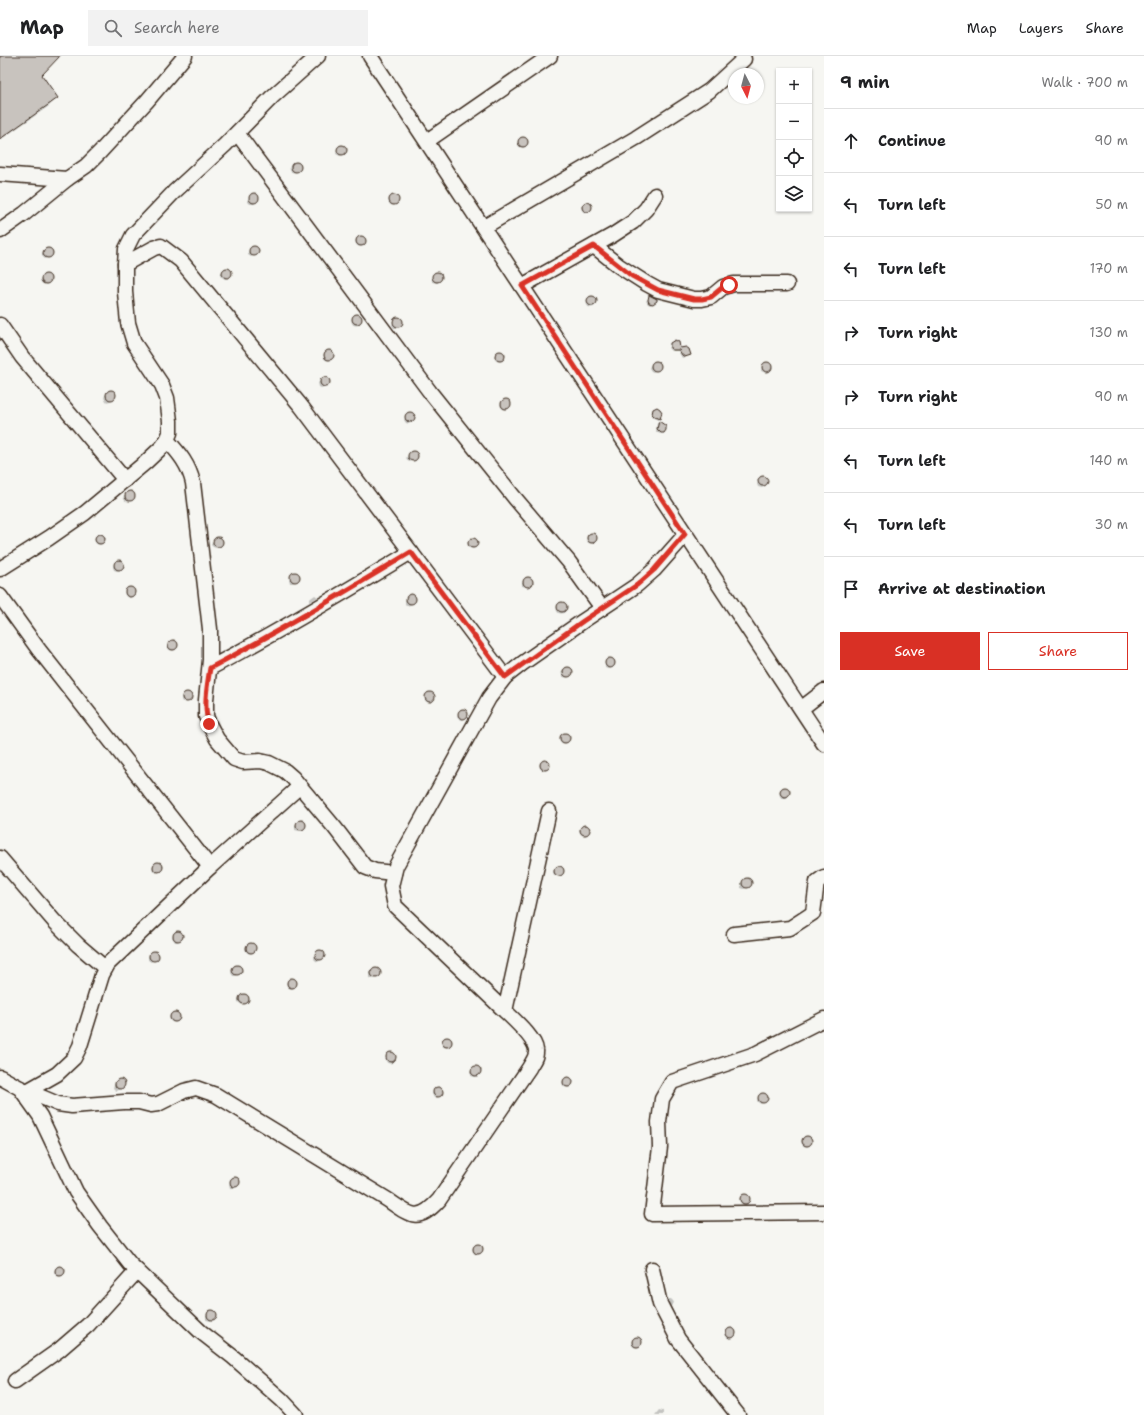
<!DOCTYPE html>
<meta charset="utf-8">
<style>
:root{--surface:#fff;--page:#f2f2f2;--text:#202124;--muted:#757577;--line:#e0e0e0;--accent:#d93025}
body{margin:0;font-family:"Shantell Sans",sans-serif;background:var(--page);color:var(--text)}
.controls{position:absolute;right:12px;top:12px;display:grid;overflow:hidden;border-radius:0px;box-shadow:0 1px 3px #0004}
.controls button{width:36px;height:36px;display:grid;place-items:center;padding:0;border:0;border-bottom:1px solid var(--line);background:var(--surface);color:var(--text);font:20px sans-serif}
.compass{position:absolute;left:728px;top:12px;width:36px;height:36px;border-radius:50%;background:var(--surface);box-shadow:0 1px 3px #0004;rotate:174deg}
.stop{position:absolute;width:12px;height:12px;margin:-9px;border:3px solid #d93025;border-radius:50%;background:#fff}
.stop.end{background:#d93025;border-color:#fff;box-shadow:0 1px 4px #0008}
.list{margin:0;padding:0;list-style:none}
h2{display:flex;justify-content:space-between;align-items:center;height:52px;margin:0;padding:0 16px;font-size:17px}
h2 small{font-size:13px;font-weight:400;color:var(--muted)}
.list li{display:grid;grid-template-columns:26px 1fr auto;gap:12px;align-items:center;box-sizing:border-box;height:64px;padding:0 16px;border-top:1px solid var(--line)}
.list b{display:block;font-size:15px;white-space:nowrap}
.list em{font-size:13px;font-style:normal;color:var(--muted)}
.actions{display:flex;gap:8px;padding:12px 16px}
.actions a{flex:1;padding:9px 0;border:1px solid var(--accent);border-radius:0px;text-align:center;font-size:14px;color:var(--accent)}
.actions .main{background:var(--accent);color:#fff}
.icon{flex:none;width:22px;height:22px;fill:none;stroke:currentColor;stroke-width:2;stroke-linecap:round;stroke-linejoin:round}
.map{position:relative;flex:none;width:824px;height:1359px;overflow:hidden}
header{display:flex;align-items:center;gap:24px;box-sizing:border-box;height:56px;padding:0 20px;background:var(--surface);border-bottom:1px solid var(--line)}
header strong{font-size:19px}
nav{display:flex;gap:22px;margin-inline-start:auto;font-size:14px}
.search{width:280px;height:36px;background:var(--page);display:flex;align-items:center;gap:10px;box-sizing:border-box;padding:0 14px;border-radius:0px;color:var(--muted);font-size:15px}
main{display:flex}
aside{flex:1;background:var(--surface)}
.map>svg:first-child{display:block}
.shadow{fill:#0003}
.building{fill:#c8c3be;stroke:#3b2a1e}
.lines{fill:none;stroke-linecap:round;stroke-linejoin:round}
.minor-casing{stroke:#3b2a1e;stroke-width:17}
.minor{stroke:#f6f6f2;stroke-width:14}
.route{stroke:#d93025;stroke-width:5}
</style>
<header>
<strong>Map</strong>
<div class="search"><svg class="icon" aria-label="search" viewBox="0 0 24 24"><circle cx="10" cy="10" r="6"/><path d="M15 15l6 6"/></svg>Search here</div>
<nav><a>Map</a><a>Layers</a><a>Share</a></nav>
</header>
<main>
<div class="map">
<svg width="824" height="1359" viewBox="0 0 824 1359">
<rect width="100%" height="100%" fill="#f6f6f2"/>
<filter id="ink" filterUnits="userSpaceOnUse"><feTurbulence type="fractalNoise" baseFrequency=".025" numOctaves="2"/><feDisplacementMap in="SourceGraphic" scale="8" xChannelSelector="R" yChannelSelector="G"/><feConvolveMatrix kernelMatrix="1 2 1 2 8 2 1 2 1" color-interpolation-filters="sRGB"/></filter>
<g filter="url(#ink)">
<g class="shadow">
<polygon points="0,0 58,0 41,19 57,42 49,50 0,84"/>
<circle cx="522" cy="87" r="4.5"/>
<polygon points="341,91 345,92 345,97 340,100 336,98 337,94"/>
<circle cx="294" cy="112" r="4.5"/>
<polygon points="253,138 256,139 258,142 254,148 250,148 247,145 248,143"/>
<circle cx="393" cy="145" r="4.5"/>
<circle cx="586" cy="152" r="4.5"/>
<circle cx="360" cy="186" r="4.5"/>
<polygon points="255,191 258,194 256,198 251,201 248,199 248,196 252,192"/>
<polygon points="47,193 49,193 52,196 50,200 45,203 43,201 42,198"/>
<polygon points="226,213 229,213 230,218 226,223 225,223 220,220 221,217"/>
<polygon points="437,217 440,219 441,224 437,227 432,226 432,222"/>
<circle cx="45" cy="224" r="4.5"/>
<polygon points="650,240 656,244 651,249 648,248 646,245"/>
<circle cx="591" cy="247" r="4.5"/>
<circle cx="356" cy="265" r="4.5"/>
<polygon points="399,262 402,267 396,272 394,272 392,269 394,265"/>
<polygon points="672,286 677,286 680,293 690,299 682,302 678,295 671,295 668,292"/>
<circle cx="328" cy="300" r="4.5"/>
<circle cx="499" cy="301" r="4.5"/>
<polygon points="656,306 658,307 659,313 653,316 651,315 649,312 650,310"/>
<polygon points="768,307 770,310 770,313 766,317 761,315 762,310 764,308"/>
<polygon points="324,322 328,323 328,329 321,332 319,331 318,327"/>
<polygon points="110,336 113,336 114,338 112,343 110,345 107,346 104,342 105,339"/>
<circle cx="505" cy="349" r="4.5"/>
<polygon points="657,352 659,362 658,364 652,361 651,358"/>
<polygon points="411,357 414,360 414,362 409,368 406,367 404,364 406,360"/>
<polygon points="659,366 663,376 660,378 656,376 657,367"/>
<polygon points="413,396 416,397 416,403 409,406 406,402 410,397"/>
<polygon points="764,421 767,424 767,427 762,432 758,431 757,428 759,424"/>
<circle cx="128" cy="441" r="4.5"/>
<circle cx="591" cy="483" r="4.5"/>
<circle cx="99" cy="484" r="4.5"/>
<polygon points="219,482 222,486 216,492 213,491 211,489 212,486"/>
<circle cx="472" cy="488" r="4.5"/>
<polygon points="120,505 122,506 122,512 117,515 114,514 113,511 114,509"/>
<polygon points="295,518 298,519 299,521 298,524 293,527 290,527 289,523"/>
<polygon points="527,522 530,523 531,528 527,531 522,530 522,526"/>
<circle cx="129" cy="537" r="4.5"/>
<polygon points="315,539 318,541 309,546 309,544 311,542"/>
<polygon points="410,540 413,540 414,545 410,549 407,550 405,548 405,544"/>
<circle cx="561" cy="553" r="4.5"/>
<circle cx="172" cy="590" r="4.5"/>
<polygon points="609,603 613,605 613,610 608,613 605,612 605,607"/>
<circle cx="566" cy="617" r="4.5"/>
<polygon points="186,637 189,637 191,641 190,643 182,646 181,644 181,641"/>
<circle cx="429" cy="642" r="4.5"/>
<polygon points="464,654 466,655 466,661 460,664 457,660 461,655"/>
<circle cx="564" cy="683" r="4.5"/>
<circle cx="544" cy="710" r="4.5"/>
<circle cx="784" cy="738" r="4.5"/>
<polygon points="301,765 304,766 304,772 299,775 295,774 295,769"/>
<circle cx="584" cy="775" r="4.5"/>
<circle cx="157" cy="812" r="4.5"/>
<polygon points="560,811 563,813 562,818 554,819 553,816 557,812"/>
<polygon points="747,823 751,825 750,830 744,833 741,832 741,827"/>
<polygon points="178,876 180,876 182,882 177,886 175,886 172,881"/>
<circle cx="250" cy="893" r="4.5"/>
<polygon points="152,896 155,896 158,898 157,901 151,906 148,904 148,901"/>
<polygon points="321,896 324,897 323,901 318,906 316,905 314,903 315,899"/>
<polygon points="239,910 241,915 235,920 233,920 231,917 232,914"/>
<polygon points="375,913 378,914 379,920 373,923 370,922 370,917"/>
<circle cx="291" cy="928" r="4.5"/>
<polygon points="243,939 247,940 247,945 242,949 238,946 238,943"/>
<circle cx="174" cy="962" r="4.5"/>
<circle cx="446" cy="987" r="4.5"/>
<circle cx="390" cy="1003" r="4.5"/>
<polygon points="478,1011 480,1017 475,1021 471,1020 471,1014"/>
<circle cx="567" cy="1027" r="4.5"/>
<polygon points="121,1025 123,1027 122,1032 117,1035 115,1034 113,1032 114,1028"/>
<polygon points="439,1032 441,1034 441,1039 436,1042 434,1042 432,1038 433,1036"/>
<polygon points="764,1038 767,1040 767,1043 761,1048 759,1047 757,1045 758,1042"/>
<circle cx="806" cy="1086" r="4.5"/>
<polygon points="235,1123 238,1124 238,1129 233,1133 230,1132 229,1128"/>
<circle cx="744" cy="1144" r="4.5"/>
<circle cx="477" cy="1194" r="4.5"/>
<circle cx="59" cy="1216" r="4.5"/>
<polygon points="668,1243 671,1243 673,1245 674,1247 669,1252 666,1245"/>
<polygon points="211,1255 214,1256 215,1262 211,1265 206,1264 206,1259"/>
<circle cx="730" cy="1278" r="4.5"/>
<circle cx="636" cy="1287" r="4.5"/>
<polygon points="659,1354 663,1355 663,1359 655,1359"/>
</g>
<g class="building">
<polygon points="0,0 60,0 42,19 58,42 0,83"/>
<circle cx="523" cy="86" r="5"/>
<circle cx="342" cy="94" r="5"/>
<circle cx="296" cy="111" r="5"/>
<circle cx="254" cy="142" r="5"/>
<circle cx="394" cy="144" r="5"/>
<circle cx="587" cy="151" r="5"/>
<circle cx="361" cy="185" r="5"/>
<circle cx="254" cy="195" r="5"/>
<circle cx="48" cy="197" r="5"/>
<circle cx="227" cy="217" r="5"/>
<circle cx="437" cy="221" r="5"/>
<circle cx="46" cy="223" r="5"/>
<polygon points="649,239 657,243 657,245 653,248 649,247 648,244"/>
<circle cx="592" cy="245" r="5"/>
<circle cx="357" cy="263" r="5"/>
<circle cx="398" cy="266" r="5"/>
<polygon points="675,284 679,286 680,292 686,291 689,293 691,299 685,301 682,299 679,294 673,294 670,292 670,287"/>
<circle cx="329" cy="299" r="5"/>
<circle cx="500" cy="300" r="5"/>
<circle cx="656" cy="310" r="5"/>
<circle cx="767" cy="311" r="5"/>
<circle cx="325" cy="326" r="5"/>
<circle cx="111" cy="339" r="5"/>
<circle cx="506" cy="348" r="5"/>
<polygon points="657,351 660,353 662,356 660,363 654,360 652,358 653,353"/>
<circle cx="410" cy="361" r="5"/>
<polygon points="659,365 666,370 666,374 664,377 661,377 657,373"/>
<circle cx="413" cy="400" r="5"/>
<circle cx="763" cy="425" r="5"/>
<circle cx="130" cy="440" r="5"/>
<circle cx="592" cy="482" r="5"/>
<circle cx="100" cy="483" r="5"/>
<circle cx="218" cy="486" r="5"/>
<circle cx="473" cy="487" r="5"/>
<circle cx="119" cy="509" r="5"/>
<circle cx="295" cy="521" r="5"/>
<circle cx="528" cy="526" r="5"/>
<circle cx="130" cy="536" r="5"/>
<circle cx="411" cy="543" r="5"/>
<circle cx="562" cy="551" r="5"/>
<circle cx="173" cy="589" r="5"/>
<circle cx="610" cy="607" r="5"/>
<circle cx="568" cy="616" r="5"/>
<circle cx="430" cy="641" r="5"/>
<circle cx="187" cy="641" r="5"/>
<circle cx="463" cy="658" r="5"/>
<circle cx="565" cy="682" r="5"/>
<circle cx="545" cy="709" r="5"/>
<circle cx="785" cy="736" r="5"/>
<circle cx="301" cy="769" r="5"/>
<circle cx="585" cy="774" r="5"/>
<circle cx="158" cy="811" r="5"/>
<circle cx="559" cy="815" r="5"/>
<circle cx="747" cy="827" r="5"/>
<circle cx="178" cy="880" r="5"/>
<circle cx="251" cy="892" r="5"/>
<circle cx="320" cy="899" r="5"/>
<circle cx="154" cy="900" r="5"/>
<circle cx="237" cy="914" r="5"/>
<circle cx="376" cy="917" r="5"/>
<circle cx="292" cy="927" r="5"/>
<circle cx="244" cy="943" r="5"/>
<circle cx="175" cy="961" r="5"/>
<circle cx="447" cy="986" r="5"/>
<circle cx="391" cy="1001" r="5"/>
<circle cx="476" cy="1015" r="5"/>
<circle cx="568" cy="1026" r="5"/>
<circle cx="120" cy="1028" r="5"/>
<circle cx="438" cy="1036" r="5"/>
<circle cx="763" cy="1042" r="5"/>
<circle cx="807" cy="1085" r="5"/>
<circle cx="235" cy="1126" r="5"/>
<circle cx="745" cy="1143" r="5"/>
<circle cx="478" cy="1193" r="5"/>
<circle cx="60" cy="1215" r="5"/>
<circle cx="212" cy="1259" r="5"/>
<circle cx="731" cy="1277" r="5"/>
<circle cx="637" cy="1286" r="5"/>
</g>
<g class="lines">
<defs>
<g id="minor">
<polyline points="370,0 824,688"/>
<polyline points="237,77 430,336 514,441 569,506 602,552"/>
<polyline points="427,85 550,0"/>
<polyline points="0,118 67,123 86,110 100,96 147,45 185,0"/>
<polyline points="484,171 636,82 709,35 744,3"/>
<polyline points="0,175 24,158 67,123"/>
<polyline points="594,190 619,210 647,228 658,234 694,243 702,243 711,241 723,231 734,228 787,228"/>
<polyline points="125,208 154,192 161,190 181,205 301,350 505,621"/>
<polyline points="522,230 613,179 633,166 646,153 655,139"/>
<polyline points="0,269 22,301 125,424"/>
<path d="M167,384C179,397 189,409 193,427L210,573V604L206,644V660L209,668L217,683L234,703L243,706L260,705L269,707L285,715L293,722L335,772L365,811L375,815L394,817"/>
<polyline points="0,513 49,482 85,457 146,406 163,390 167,384 170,377 170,365 167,342 162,329 134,287 128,267 125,236 125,208 126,193 133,179 174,136 225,89 272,41 318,0"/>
<polyline points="0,540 39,594 210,811"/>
<path d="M210,612C278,576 345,536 411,496"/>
<polyline points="802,652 824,635"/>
<polyline points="0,802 54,865 78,889 105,912"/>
<polyline points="734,878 790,872 813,857 817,826 824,821"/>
<polyline points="505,955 549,755"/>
<polyline points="824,963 755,998 672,1026 662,1043 659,1066 660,1091 652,1158 824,1156"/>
<polyline points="0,1021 20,1032 40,1060 76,1136 100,1170 130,1208 201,1276 233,1301 282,1344 296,1359"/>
<path d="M20,1032L58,1048L72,1050L124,1046H139L151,1049L158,1048L184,1035L196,1032L216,1039L388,1144C411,1160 418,1167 439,1144L529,1012C532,1006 537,1001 536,994C535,982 514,964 505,955L395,850L391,830L396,810L489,642L505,621L523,607L583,565L637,529L654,514L685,479"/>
<polyline points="27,1035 57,1018 74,1002 80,990 102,919 108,908 210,811 299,731"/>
<polyline points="652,1213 660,1248 678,1283 738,1359"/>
<polyline points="15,1325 59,1294 88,1269 137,1215"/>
</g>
</defs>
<use href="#minor" class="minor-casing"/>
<use href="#minor" class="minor"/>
</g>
</g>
<g class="lines" filter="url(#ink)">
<path class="route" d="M209,668C203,651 207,630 210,612C278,576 345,536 411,496L505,621L583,565L637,529L654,514L685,478L522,230L594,190L632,220L658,234L694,243H702L711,241L723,231L729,229"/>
</g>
</svg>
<div class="controls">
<button>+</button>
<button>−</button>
<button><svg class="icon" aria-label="locate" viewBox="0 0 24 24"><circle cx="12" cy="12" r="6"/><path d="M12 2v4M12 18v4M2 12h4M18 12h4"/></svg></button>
<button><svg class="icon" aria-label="layers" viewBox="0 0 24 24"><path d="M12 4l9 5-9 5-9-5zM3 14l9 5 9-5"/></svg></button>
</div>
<svg class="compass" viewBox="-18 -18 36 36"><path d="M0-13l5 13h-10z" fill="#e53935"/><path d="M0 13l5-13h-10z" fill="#757577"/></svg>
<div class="stop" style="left:729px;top:229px"></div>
<div class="stop end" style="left:209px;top:668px"></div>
</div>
<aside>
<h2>9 min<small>Walk · 700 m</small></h2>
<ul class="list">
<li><svg class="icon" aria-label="ahead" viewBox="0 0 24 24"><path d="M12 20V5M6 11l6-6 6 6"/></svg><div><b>Continue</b></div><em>90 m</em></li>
<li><svg class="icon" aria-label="left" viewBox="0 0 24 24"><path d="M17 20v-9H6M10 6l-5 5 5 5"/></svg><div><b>Turn left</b></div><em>50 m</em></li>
<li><svg class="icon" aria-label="left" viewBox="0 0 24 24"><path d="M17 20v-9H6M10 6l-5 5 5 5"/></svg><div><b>Turn left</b></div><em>170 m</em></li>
<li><svg class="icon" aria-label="right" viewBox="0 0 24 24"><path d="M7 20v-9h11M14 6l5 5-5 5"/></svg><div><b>Turn right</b></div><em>130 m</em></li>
<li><svg class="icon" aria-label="right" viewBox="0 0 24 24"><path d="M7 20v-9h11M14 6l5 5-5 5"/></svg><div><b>Turn right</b></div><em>90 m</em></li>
<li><svg class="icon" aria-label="left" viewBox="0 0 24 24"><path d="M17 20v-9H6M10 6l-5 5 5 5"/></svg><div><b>Turn left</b></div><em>140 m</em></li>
<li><svg class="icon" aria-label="left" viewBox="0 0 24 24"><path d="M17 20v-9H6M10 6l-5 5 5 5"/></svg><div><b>Turn left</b></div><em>30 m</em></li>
<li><svg class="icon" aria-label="arrive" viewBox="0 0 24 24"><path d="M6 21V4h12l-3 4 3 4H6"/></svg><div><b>Arrive at destination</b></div></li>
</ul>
<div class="actions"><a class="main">Save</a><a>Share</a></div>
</aside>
</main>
